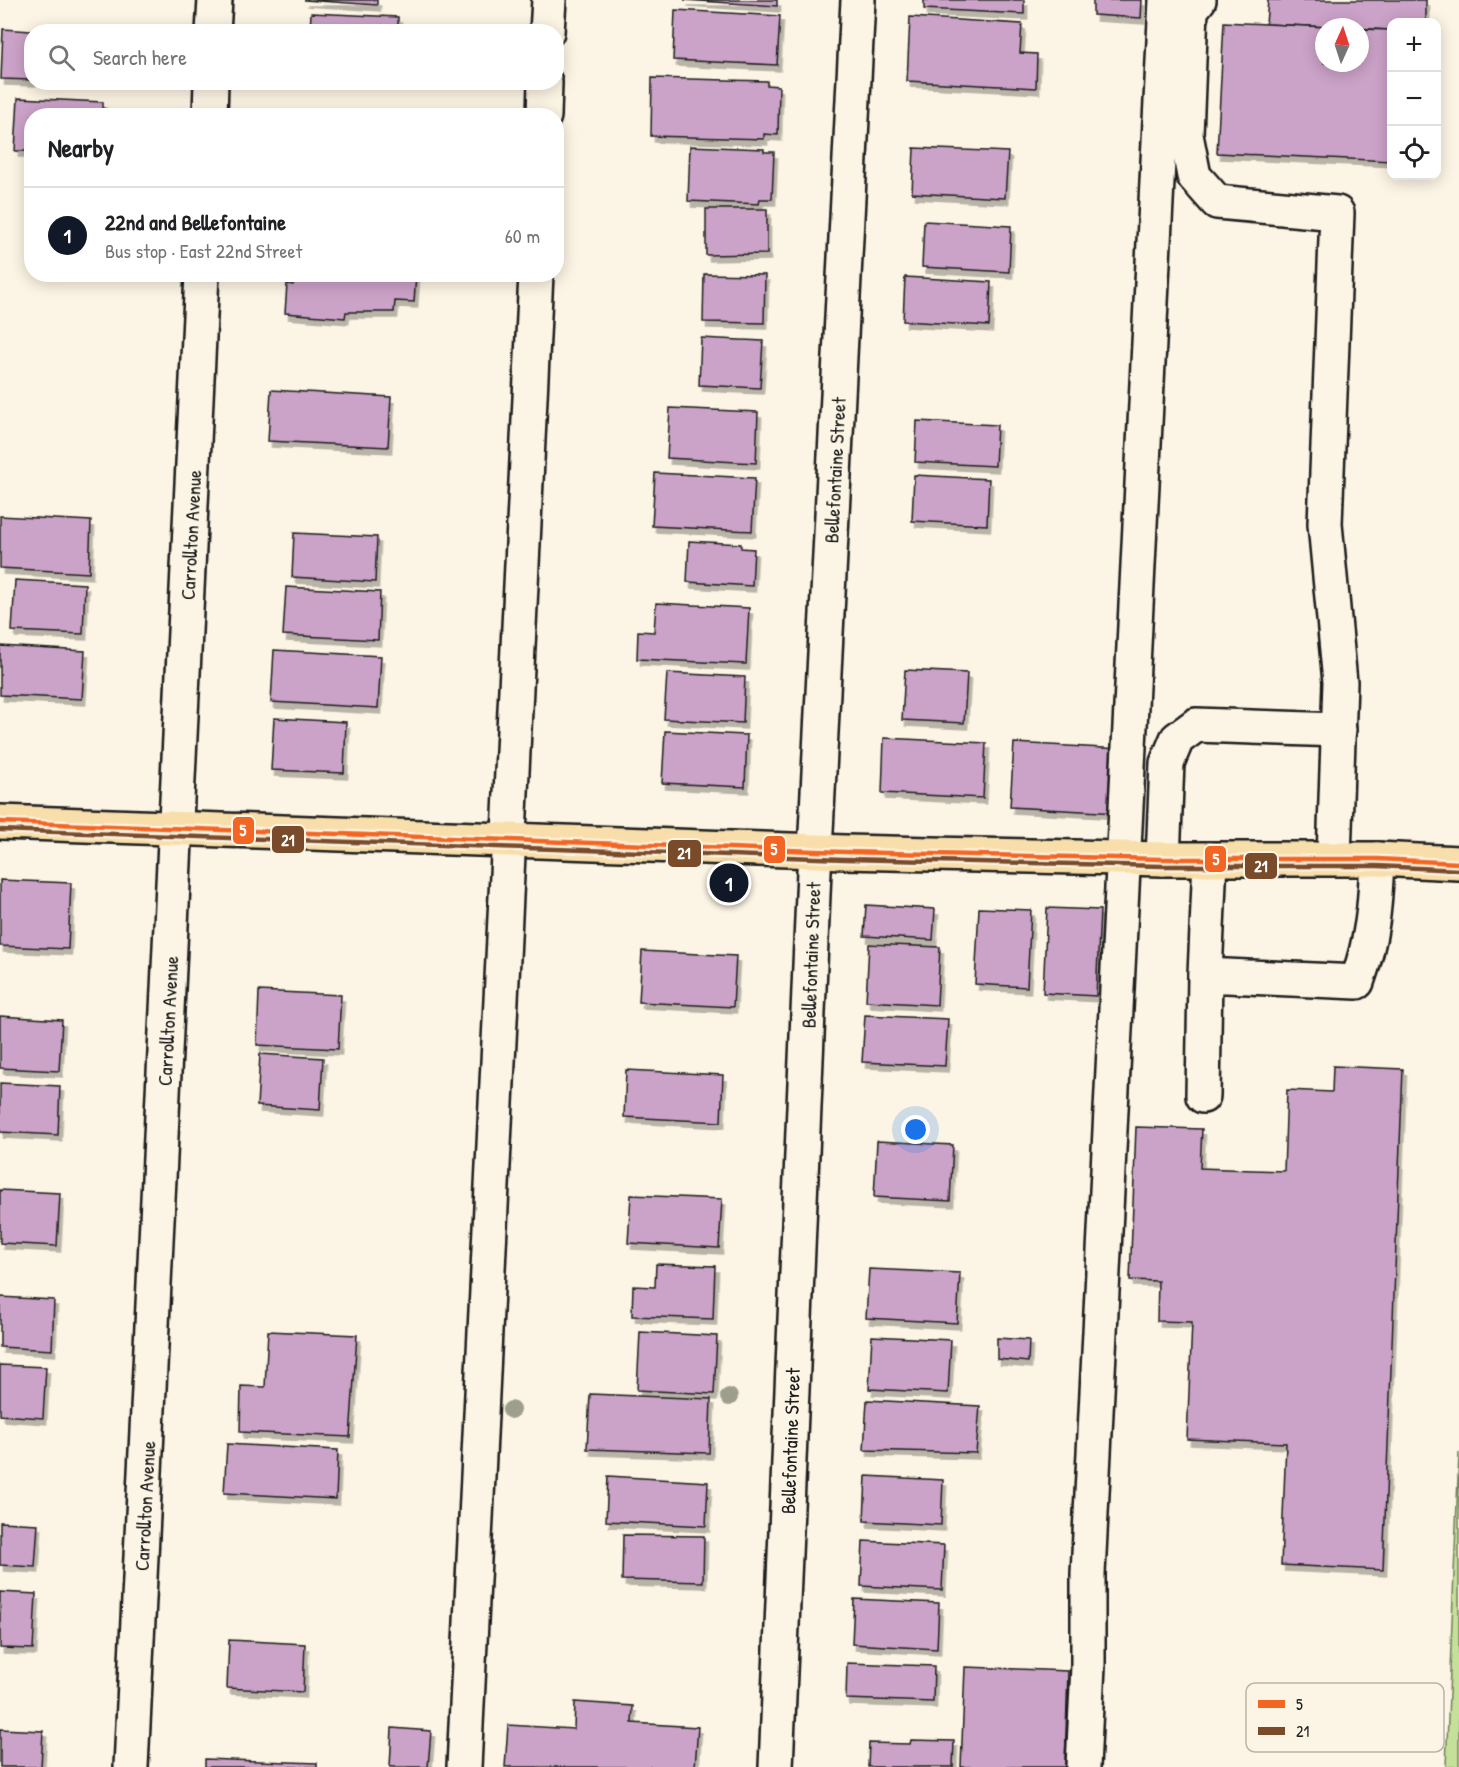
<!DOCTYPE html>
<meta charset="utf-8">
<style>
:root{--surface:#fff;--page:#f2f2f2;--text:#202124;--muted:#757577;--line:#e0e0e0;--accent:#111827}
body{margin:0;font-family:"Patrick Hand",sans-serif;background:var(--page);color:var(--text)}
.controls{position:absolute;right:18px;top:18px;display:grid;overflow:hidden;border-radius:12px;box-shadow:0 3px 15px #0003}
.controls button{width:54px;height:54px;display:grid;place-items:center;padding:0;border:0;border-bottom:2px solid var(--line);background:var(--surface);color:var(--text);font:30px sans-serif}
.compass{position:absolute;left:1315px;top:18px;width:54px;height:54px;border-radius:50%;background:var(--surface);box-shadow:0 3px 15px #0003;rotate:3deg}
.you{position:absolute;left:916px;top:1130px;width:21px;height:21px;margin:-15px;border:4px solid #fff;border-radius:50%;background:#1a73e8;box-shadow:0 0 0 9px #1a73e833}
.badge{display:grid;place-items:center;width:39px;height:39px;border-radius:50%;background:var(--accent);color:#fff;font-size:20px;font-weight:700}
.pin{position:absolute;translate:-50% -50%;border:3px solid #fff;box-shadow:0 2px 6px #0006}
.list{margin:0;padding:0;list-style:none}
h2{display:flex;justify-content:space-between;align-items:center;height:78px;margin:0;padding:0 24px;font-size:26px}
h2 small{font-size:20px;font-weight:400;color:var(--muted)}
.list li{display:grid;grid-template-columns:39px 1fr auto;gap:18px;align-items:center;box-sizing:border-box;height:96px;padding:0 24px;border-top:2px solid var(--line)}
.list b{display:block;font-size:22px;white-space:nowrap}
.list p{margin:0;font-size:20px;white-space:nowrap;color:var(--muted)}
.list em{font-size:20px;font-style:normal;color:var(--muted)}
.icon{flex:none;width:33px;height:33px;fill:none;stroke:currentColor;stroke-width:2;stroke-linecap:round;stroke-linejoin:round}
.map{position:relative;flex:none;width:1459px;height:1767px;overflow:hidden}
.search{position:absolute;background:var(--surface);box-shadow:0 3px 15px #0003;left:24px;top:24px;width:540px;height:66px;display:flex;align-items:center;gap:15px;box-sizing:border-box;padding:0 21px;border-radius:24px;color:var(--muted);font-size:22px}
.panel{position:absolute;background:var(--surface);box-shadow:0 3px 15px #0003;left:24px;top:108px;width:540px;height:174px;border-radius:24px}
.map>svg:first-child{display:block}
.green{fill:#c5e199;stroke:#707e5a;stroke-width:1.5}
.building{fill:#cba2c8;stroke:#1c1c1c;stroke-width:1.5;filter:url(#shadow)}
.lines{fill:none;stroke-linecap:round;stroke-linejoin:round}
.minor-casing{stroke:#1c1c1c;stroke-width:38}
.major-casing{stroke:#1c1c1c;stroke-width:38}
.minor{stroke:#fcf5e5;stroke-width:33}
.major{stroke:#f8deab;stroke-width:33}
.bus-1-casing{stroke:#fcf5e5;stroke-width:9}
.bus-2-casing{stroke:#fcf5e5;stroke-width:9}
.bus-1{stroke:#f26522;stroke-width:4.5}
.bus-2{stroke:#7a4b2a;stroke-width:4.5}
.tree{fill:#9d9e8b}
.labels{text-anchor:middle;dominant-baseline:central;stroke-width:6;stroke-linejoin:round;paint-order:stroke}
.street-label{font-size:20px;fill:#1c1c1c;stroke:#fcf5e5}
.key{fill:#fcf5e5;stroke:#b9b4a9;stroke-width:1.5}
.key-label{font-size:16px;fill:#1c1c1c}
.line-badge{stroke:#fcf5e5;stroke-width:2}
.badge-label{font-size:16px;text-anchor:middle;font-weight:bold;fill:#fff}
</style>
<div class="map">
<svg width="1459" height="1767" viewBox="0 0 1459 1767">
<defs>
<filter id="shadow"><feDropShadow dx="3.5" dy="6" stdDeviation="0" flood-color="#0004"/></filter>
</defs>
<rect width="100%" height="100%" fill="#fcf5e5"/>
<filter id="ink" filterUnits="userSpaceOnUse"><feTurbulence type="fractalNoise" baseFrequency=".0167" numOctaves="2"/><feDisplacementMap in="SourceGraphic" scale="12" xChannelSelector="R" yChannelSelector="G"/><feConvolveMatrix kernelMatrix="1 2 1 2 8 2 1 2 1" color-interpolation-filters="sRGB"/></filter>
<g filter="url(#ink)">
<polygon class="green" points="1459,1453 1459,1767 1446,1767"/>
<g class="building">
<polygon points="304,0 377,0 377,5"/>
<polygon points="684,0 777,0 777,6"/>
<polygon points="924,0 1024,0 1024,14 924,9"/>
<polygon points="1093,0 1142,0 1141,18 1093,15"/>
<polygon points="1268,0 1426,0 1426,22 1392,22 1392,30 1266,24"/>
<polygon points="675,10 780,16 777,65 673,60"/>
<polygon points="311,13 398,17 398,32 310,32"/>
<polygon points="910,17 1022,24 1020,53 1037,54 1036,88 907,81"/>
<polygon points="1224,22 1327,27 1324,27 1324,63 1360,63 1360,29 1392,30 1392,161 1217,153"/>
<polygon points="3,29 45,32 32,32 32,80 1,79"/>
<polygon points="652,78 767,81 767,85 779,86 778,135 764,134 764,139 651,136"/>
<polygon points="18,98 103,102 103,116 32,116 32,151 15,151"/>
<polygon points="690,146 764,149 764,152 774,152 772,199 760,199 759,204 688,201"/>
<polygon points="914,148 1008,152 1005,198 912,193"/>
<polygon points="706,209 767,209 767,254 706,255"/>
<polygon points="924,221 1011,226 1009,272 922,267"/>
<polygon points="294,274 416,274 414,302 395,301 394,312 346,312 345,318 285,313 287,284 293,285"/>
<polygon points="704,274 765,275 764,323 703,322"/>
<polygon points="905,277 991,282 989,326 903,321"/>
<polygon points="701,338 763,341 760,388 699,385"/>
<polygon points="271,390 391,397 388,447 268,441"/>
<polygon points="670,408 758,412 756,463 667,458"/>
<polygon points="917,421 997,425 995,466 915,462"/>
<polygon points="655,473 755,478 752,531 652,526"/>
<polygon points="914,475 989,479 987,525 912,521"/>
<polygon points="0,516 91,521 89,573 0,568"/>
<polygon points="294,533 377,537 375,582 292,577"/>
<polygon points="689,541 741,544 741,548 754,549 752,586 687,582"/>
<polygon points="15,580 85,584 83,634 12,631"/>
<polygon points="286,587 380,592 378,640 283,635"/>
<polygon points="656,603 749,608 746,664 637,659 638,631 654,632"/>
<polygon points="0,646 85,651 82,699 0,695"/>
<polygon points="274,650 381,656 378,708 271,702"/>
<polygon points="905,670 967,673 964,723 902,720"/>
<polygon points="667,673 745,677 743,723 664,719"/>
<polygon points="274,718 346,722 344,773 271,770"/>
<polygon points="665,731 747,735 745,787 662,783"/>
<polygon points="884,738 986,743 983,798 882,793"/>
<polygon points="1014,743 1121,749 1118,813 1010,807"/>
<polygon points="0,880 71,883 68,949 0,946"/>
<polygon points="866,905 935,909 933,940 864,936"/>
<polygon points="979,908 1031,910 1027,987 975,984"/>
<polygon points="1047,908 1100,910 1096,996 1043,993"/>
<polygon points="869,944 940,947 937,1005 866,1001"/>
<polygon points="642,951 736,956 733,1007 639,1002"/>
<polygon points="259,991 341,995 338,1049 257,1045"/>
<polygon points="865,1015 948,1019 945,1066 862,1062"/>
<polygon points="0,1016 62,1020 59,1071 0,1068"/>
<polygon points="260,1054 323,1058 320,1110 257,1106"/>
<polygon points="1333,1066 1403,1069 1383,1570 1281,1565 1286,1443 1187,1439 1192,1322 1157,1321 1158,1281 1130,1280 1136,1127 1202,1129 1200,1168 1284,1171 1287,1090 1332,1092"/>
<polygon points="626,1070 723,1075 721,1122 624,1117"/>
<polygon points="0,1083 60,1086 58,1135 0,1132"/>
<polygon points="877,1141 953,1145 950,1201 874,1197"/>
<polygon points="0,1190 60,1193 57,1246 0,1243"/>
<polygon points="631,1195 722,1199 719,1248 628,1243"/>
<polygon points="656,1264 715,1266 713,1319 632,1316 633,1286 655,1287"/>
<polygon points="869,1269 960,1273 957,1323 866,1318"/>
<polygon points="0,1297 54,1300 52,1350 0,1347"/>
<polygon points="268,1331 357,1335 350,1437 240,1432 241,1386 265,1387"/>
<polygon points="640,1332 717,1336 714,1394 637,1390"/>
<polygon points="872,1336 951,1340 948,1393 869,1389"/>
<polygon points="997,1338 1029,1340 1028,1362 997,1359"/>
<polygon points="0,1365 46,1367 43,1418 0,1415"/>
<polygon points="590,1394 711,1399 709,1453 587,1449"/>
<polygon points="867,1400 980,1406 976,1453 864,1450"/>
<polygon points="227,1444 338,1450 336,1499 224,1493"/>
<polygon points="608,1476 708,1482 706,1526 606,1521"/>
<polygon points="866,1476 943,1480 941,1525 864,1521"/>
<polygon points="0,1522 38,1524 35,1567 0,1565"/>
<polygon points="623,1535 704,1536 703,1582 622,1580"/>
<polygon points="863,1541 944,1545 942,1590 861,1586"/>
<polygon points="0,1592 36,1594 33,1649 0,1648"/>
<polygon points="854,1599 939,1603 937,1649 852,1644"/>
<polygon points="229,1640 305,1644 303,1692 227,1688"/>
<polygon points="847,1663 934,1666 933,1702 846,1699"/>
<polygon points="965,1667 1068,1671 1065,1767 961,1767"/>
<polygon points="575,1702 633,1706 632,1723 698,1727 695,1767 505,1767 508,1725 574,1729"/>
<polygon points="392,1728 431,1731 428,1767 390,1767"/>
<polygon points="0,1729 43,1731 41,1767 0,1767"/>
<polygon points="911,1740 954,1741 953,1767 868,1767 869,1743 910,1744"/>
<polygon points="205,1759 317,1763 317,1767 205,1767"/>
</g>
<g class="lines">
<defs>
<g id="minor">
<polyline points="1199,0 1191,10 1186,135 1194,176 1217,202 1337,213 1325,524 1340,682 1334,858"/>
<polyline points="213,32 215,0"/>
<polyline points="547,32 549,0"/>
<polyline points="210,116 211,82"/>
<polyline points="544,116 545,82"/>
<polyline points="1163,859 1167,763 1177,739 1196,725 1339,730"/>
<polyline points="1205,975 1210,859"/>
<path d="M1203,1096L1205,975L1357,982C1373,937 1375,906 1377,859"/>
<polyline points="131,1767 202,274"/>
<polyline points="464,1767 536,274"/>
<polyline points="776,1767 814,871 858,0"/>
<polyline points="1083,1767 1088,1666 1088,1574 1166,0"/>
</g>
<polyline id="major" points="0,822 845,852 1163,859 1377,859 1459,863"/>
</defs>
<use href="#minor" class="minor-casing"/>
<use href="#major" class="major-casing"/>
<use href="#minor" class="minor"/>
<use href="#major" class="major"/>
<defs>
<polyline id="bus-1" points="0,822 845,852 1163,859 1377,859 1459,863"/>
<polyline id="bus-2" points="0,830 845,859 1163,866 1377,866 1459,870"/>
</defs>
<use href="#bus-1" class="bus-1-casing"/>
<use href="#bus-2" class="bus-2-casing"/>
<use href="#bus-1" class="bus-1"/>
<use href="#bus-2" class="bus-2"/>
</g>
<g class="tree">
<circle cx="729" cy="1397" r="9"/>
<circle cx="511" cy="1410" r="9"/>
</g>
</g>
<g class="labels">
<g class="street-label">
<text transform="translate(834 470) rotate(-87)">Bellefontaine Street</text>
<text transform="translate(190 535) rotate(-87)">Carrollton Avenue</text>
<text transform="translate(810 955) rotate(-88)">Bellefontaine Street</text>
<text transform="translate(167 1021) rotate(-87)">Carrollton Avenue</text>
<text transform="translate(790 1441) rotate(-88)">Bellefontaine Street</text>
<text transform="translate(144 1506) rotate(-87)">Carrollton Avenue</text>
</g>
</g>
<rect x="1246" y="1683" width="198" height="69" rx="9" class="key"/>
<rect x="1258" y="1700" width="27" height="8" fill="#f26522"/>
<rect x="1258" y="1727" width="27" height="8" fill="#7a4b2a"/>
<g class="key-label">
<text x="1296" y="1710">5</text>
<text x="1296" y="1737">21</text>
</g>
<g class="line-badge">
<rect x="232" y="816" width="23" height="29" rx="6" fill="#f26522"/>
<rect x="271" y="825" width="34" height="29" rx="6" fill="#7a4b2a"/>
<rect x="763" y="835" width="23" height="29" rx="6" fill="#f26522"/>
<rect x="667" y="839" width="35" height="29" rx="6" fill="#7a4b2a"/>
<rect x="1204" y="845" width="23" height="28" rx="6" fill="#f26522"/>
<rect x="1244" y="852" width="34" height="28" rx="6" fill="#7a4b2a"/>
</g>
<g class="badge-label">
<text x="243" y="836">5</text>
<text x="288" y="846">21</text>
<text x="774" y="855">5</text>
<text x="684" y="859">21</text>
<text x="1216" y="865">5</text>
<text x="1261" y="872">21</text>
</g>
</svg>
<div class="controls">
<button>+</button>
<button>−</button>
<button><svg class="icon" aria-label="locate" viewBox="0 0 24 24"><circle cx="12" cy="12" r="6"/><path d="M12 2v4M12 18v4M2 12h4M18 12h4"/></svg></button>
</div>
<svg class="compass" viewBox="-18 -18 36 36"><path d="M0-13l5 13h-10z" fill="#e53935"/><path d="M0 13l5-13h-10z" fill="#757577"/></svg>
<div class="you"></div>
<div class="pin badge" style="left:729px;top:883px">1</div>
<div class="search"><svg class="icon" aria-label="search" viewBox="0 0 24 24"><circle cx="10" cy="10" r="6"/><path d="M15 15l6 6"/></svg>Search here</div>
<section class="panel">
<h2>Nearby<small></small></h2>
<ul class="list">
<li><span class="badge">1</span><div><b>22nd and Bellefontaine</b><p>Bus stop · East 22nd Street</p></div><em>60 m</em></li>
</ul>
</section>
</div>
